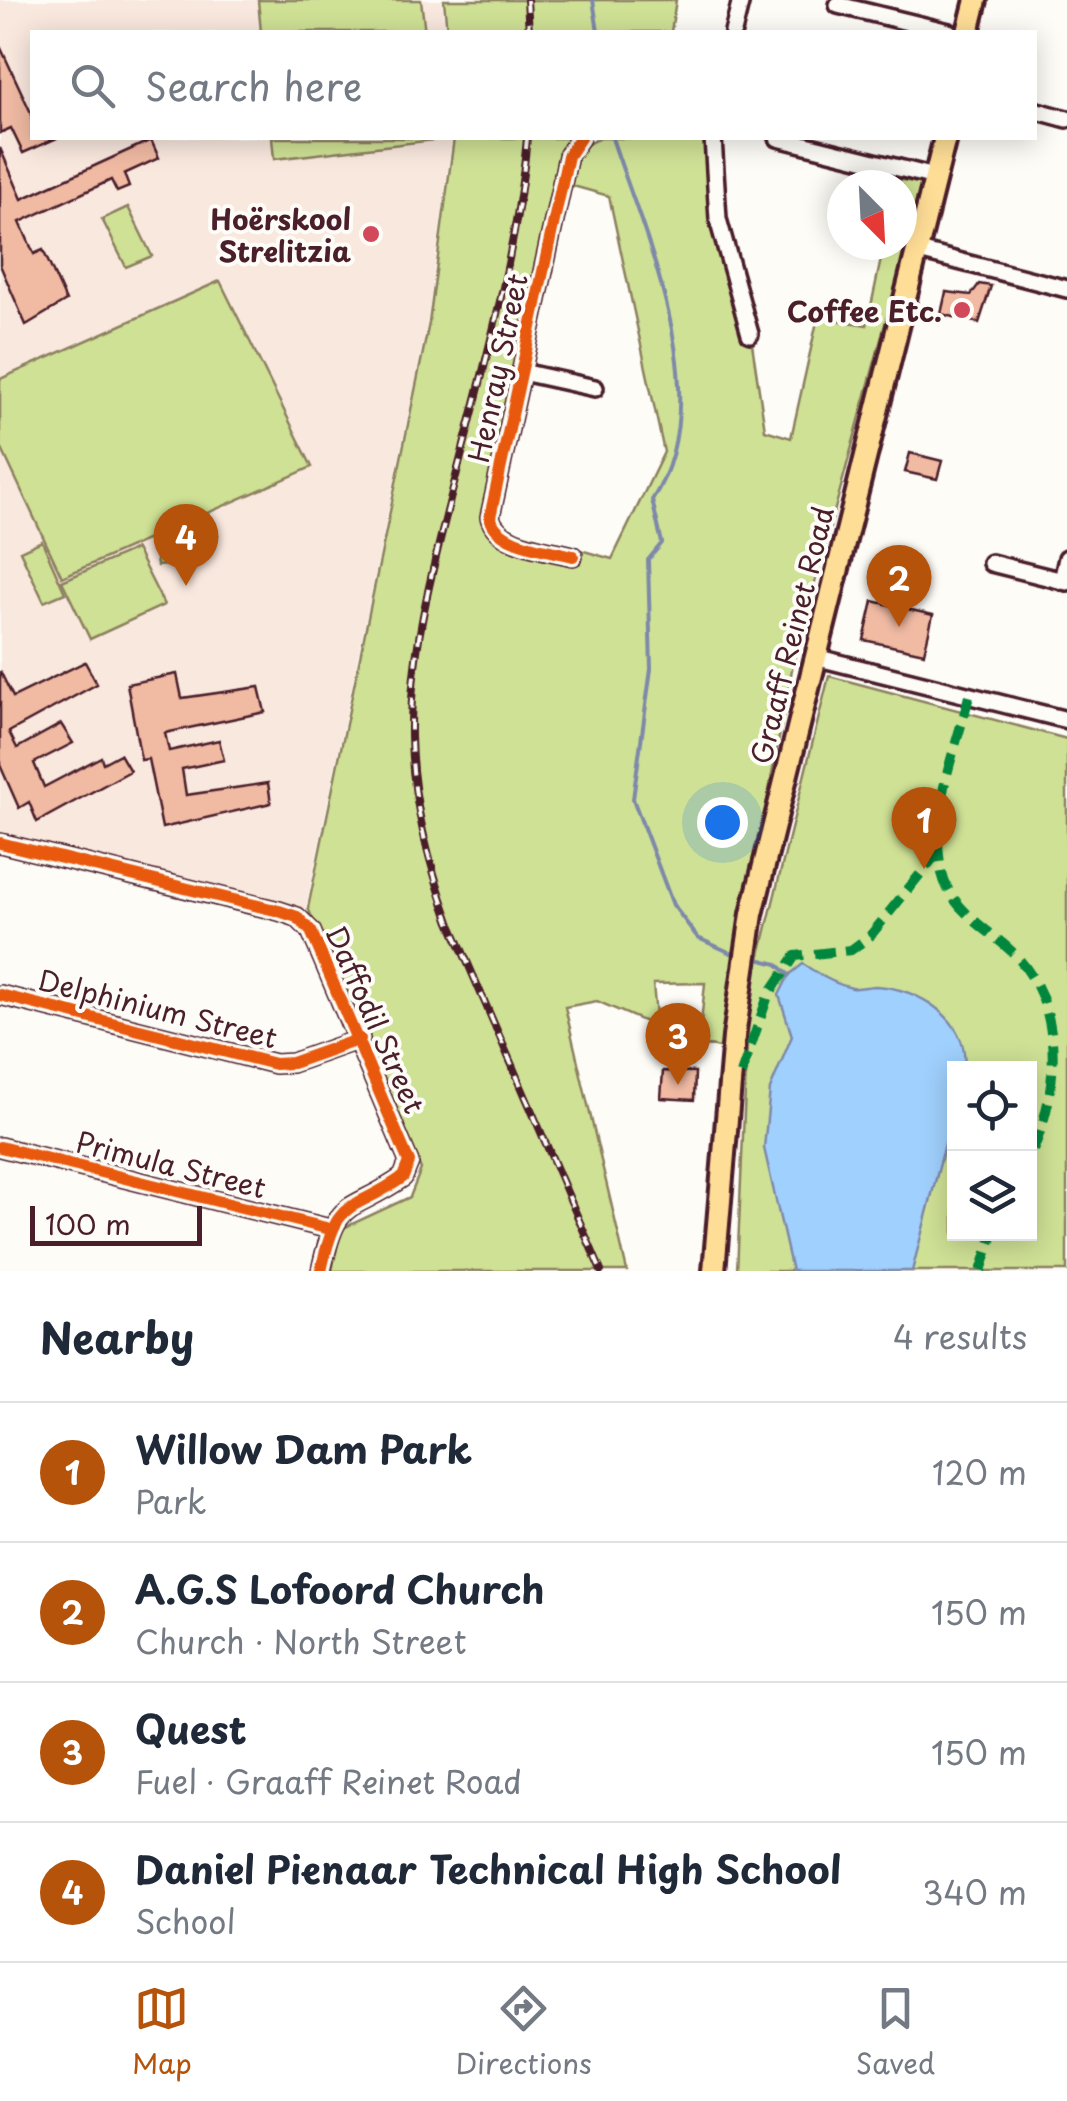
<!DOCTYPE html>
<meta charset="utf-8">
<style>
:root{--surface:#fff;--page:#f6f6f7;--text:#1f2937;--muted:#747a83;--line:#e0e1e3;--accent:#b45309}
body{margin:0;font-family:"Playpen Sans",sans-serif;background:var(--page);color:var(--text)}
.controls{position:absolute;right:30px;bottom:30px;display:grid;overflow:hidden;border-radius:0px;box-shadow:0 5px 25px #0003}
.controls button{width:90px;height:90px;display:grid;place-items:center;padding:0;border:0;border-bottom:2px solid var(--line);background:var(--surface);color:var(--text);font:50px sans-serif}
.compass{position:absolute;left:827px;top:170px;width:90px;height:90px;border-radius:50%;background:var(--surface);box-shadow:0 5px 25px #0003;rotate:156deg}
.scale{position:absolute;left:30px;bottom:25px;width:172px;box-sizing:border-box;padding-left:10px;border:5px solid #4a1f2b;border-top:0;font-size:28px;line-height:35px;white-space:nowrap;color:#4a1f2b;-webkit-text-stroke:8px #fdfcf7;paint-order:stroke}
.you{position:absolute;left:722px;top:822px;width:35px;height:35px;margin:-25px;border:8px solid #fff;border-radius:50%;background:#1a73e8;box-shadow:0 0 0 15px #1a73e833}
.badge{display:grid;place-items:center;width:65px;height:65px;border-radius:50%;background:var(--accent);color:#fff;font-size:32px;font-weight:700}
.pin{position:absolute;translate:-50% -82px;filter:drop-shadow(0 2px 5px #0008)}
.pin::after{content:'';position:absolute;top:52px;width:35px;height:30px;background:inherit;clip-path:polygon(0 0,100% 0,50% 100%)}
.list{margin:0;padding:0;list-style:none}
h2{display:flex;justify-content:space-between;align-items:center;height:130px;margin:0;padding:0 40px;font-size:42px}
h2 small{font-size:32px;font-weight:400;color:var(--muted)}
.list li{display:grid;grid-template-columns:65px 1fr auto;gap:30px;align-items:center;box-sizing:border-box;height:140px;padding:0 40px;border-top:2px solid var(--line)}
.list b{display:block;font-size:38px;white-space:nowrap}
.list p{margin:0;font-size:32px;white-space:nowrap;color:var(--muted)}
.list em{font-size:32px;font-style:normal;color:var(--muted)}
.icon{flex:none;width:55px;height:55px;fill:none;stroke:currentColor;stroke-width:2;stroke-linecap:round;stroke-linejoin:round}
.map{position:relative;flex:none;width:1067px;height:1271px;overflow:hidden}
.search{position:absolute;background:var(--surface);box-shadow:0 5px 25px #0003;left:30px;right:30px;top:30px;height:110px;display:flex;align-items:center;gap:25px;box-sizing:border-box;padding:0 35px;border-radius:0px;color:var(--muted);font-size:38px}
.sheet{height:690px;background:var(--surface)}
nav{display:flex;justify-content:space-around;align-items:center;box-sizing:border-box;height:140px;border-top:2px solid var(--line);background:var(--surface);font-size:28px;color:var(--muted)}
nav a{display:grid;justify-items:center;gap:5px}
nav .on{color:var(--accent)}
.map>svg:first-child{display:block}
.built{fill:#f9e8de}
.green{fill:#cfe195;stroke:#8c8060;stroke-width:2.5;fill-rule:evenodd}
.water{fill:#a0d0fd;stroke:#7e89a9;stroke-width:2.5}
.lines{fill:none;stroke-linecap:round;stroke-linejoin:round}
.stream{stroke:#7e89a9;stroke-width:4}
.building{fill:#f0baa3;stroke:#4a1f2b;stroke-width:2.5}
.minor-casing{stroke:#4a1f2b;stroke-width:22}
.major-casing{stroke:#4a1f2b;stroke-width:28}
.minor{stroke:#fdfcf7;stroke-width:15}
.major{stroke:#fedd96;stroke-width:20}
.rail-casing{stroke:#4a1f2b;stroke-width:8}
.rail{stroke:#fdfcf7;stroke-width:4;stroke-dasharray:11;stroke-linecap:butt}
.quiet{stroke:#00873e;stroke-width:10;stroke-dasharray:20 10;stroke-linecap:butt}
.cycleway-casing{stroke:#fdfcf7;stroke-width:19}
.cycleway{stroke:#e8590c;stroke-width:12}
.poi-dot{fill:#d1495b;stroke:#fdfcf7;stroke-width:4}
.labels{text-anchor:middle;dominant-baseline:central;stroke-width:8;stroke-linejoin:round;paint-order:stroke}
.poi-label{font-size:28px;font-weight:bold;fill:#4a1f2b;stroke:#fdfcf7;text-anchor:end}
.street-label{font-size:28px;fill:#4a1f2b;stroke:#fdfcf7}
</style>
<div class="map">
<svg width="1067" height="1271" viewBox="0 0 1067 1271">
<rect width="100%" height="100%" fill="#fdfcf7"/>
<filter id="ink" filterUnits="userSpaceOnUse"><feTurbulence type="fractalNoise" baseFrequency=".01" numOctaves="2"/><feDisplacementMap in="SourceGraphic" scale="20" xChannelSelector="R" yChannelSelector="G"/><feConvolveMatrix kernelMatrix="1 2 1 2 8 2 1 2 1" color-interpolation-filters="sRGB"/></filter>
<g filter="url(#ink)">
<polygon class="built" points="0,0 442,0 445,32 32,32 32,138 452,138 427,324 303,921 0,849"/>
<g class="green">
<polygon points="258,0 421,0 425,32 261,32"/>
<polygon points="444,0 676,0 671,32 447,32"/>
<polygon points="272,138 435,138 435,140 274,159"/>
<path d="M454,138H586L567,156L489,524L612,559L664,452L609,196L566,184C571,160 577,147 600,138H710L713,174L751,337L765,430L791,438L818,317L867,325L884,245H902V185H896L898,179L923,184L793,664L720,1048L699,1044L705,983L653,984L657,1027L597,1001L565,1007L627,1271H332L341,1229L410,1197L421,1169L308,908L429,323Z"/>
<polygon points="128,207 152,256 126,267 102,219"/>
<polygon points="220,281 312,467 155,536 174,535 178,564 157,566 153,537 62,577 0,445 0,379"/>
<polygon points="42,541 65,593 44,602 20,551"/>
<polygon points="136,549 164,605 90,639 62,581"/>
<path d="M829,676L1067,739V1271H737L749,999ZM954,1068H1030V1234H954Z"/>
</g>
<path class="water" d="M803,964C818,974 834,984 852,988C860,989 868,986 876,986C919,988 970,1020 964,1068H954V1109L912,1271H792L764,1148L770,1089L792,1036L779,995L789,975Z"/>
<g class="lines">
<g class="stream">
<polyline points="593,0 598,32"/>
<path d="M612,138C646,241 719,398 652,500L662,543L648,560L651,669L633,799L673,905L698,938L740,957"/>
<polyline points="754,958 777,964 789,975"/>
</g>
</g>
<g class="building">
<polygon points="0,46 32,115 32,138 57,138 23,153 11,128 0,133"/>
<polygon points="151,140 159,158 124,174 129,187 117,192 111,180 20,222 34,254 43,250 66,301 26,325 0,265 0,148 22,199"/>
<polygon points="979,284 991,286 979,323 941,314 946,292 971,295"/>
<polygon points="910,453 942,461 937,479 905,472"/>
<polygon points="873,601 933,615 924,653 864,640"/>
<polygon points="85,662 97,684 9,732 17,748 61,724 73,743 34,763 44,787 101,757 103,763 120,754 130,771 37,822 29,802 19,808 0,765 0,671 13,697"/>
<polygon points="177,674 182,698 259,687 265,712 165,733 169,751 219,740 224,760 182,769 186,795 268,783 271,803 162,828 148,759 141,760 127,684"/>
<polygon points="663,1071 695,1072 694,1100 661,1098"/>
</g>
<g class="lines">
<defs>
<g id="minor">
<polyline points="838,5 949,32"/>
<polyline points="733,32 741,0"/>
<polyline points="1034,110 1067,119"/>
<polyline points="713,138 718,219 750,334"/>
<polyline points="778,138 935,177"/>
<polyline points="915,250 1067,289"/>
<polyline points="522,372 595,388"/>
<path d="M573,556C548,549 497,546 490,517L568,156L580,138"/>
<polyline points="991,563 1067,582"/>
<polyline points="1062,581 1067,558"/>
<polyline points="815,657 1067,720"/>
<path d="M0,843L279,911L297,917L311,931L409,1162L403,1177C347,1216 338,1193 321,1271"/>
<polyline points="0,995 275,1064 292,1063 360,1039"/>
<polyline points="0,1147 330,1229"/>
</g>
<g id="major">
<polyline points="968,32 976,0"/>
<polyline points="714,1271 734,1037 752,914 945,138"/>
</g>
</defs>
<use href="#minor" class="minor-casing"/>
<use href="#major" class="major-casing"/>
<use href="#minor" class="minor"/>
<use href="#major" class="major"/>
<defs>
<g id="rail">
<polyline points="527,0 529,32"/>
<path d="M527,138C516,260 481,377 451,496C431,575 410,654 411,736C412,800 428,862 450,922L601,1271"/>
</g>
</defs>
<use href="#rail" class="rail-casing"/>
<use href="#rail" class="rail"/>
<g class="quiet">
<path d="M969,696C955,754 929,808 941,869C948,907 982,925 1009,949C1067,1002 1060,1092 1030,1157"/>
<polyline points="741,1074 768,996 795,956 851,950 870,936 939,851"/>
<polyline points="981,1271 993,1234"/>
</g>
<defs>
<g id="cycleway">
<path d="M573,556C548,549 497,546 490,517L568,156L580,138"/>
<path d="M0,843L279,911L297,917L311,931L409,1162L403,1177C347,1216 338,1193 321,1271"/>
<polyline points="0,995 275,1064 292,1063 360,1039"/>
<polyline points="0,1147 330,1229"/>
</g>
</defs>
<use href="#cycleway" class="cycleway-casing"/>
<use href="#cycleway" class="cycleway"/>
</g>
</g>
<g class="poi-dot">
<circle cx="371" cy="234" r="10"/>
<circle cx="962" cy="310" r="10"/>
</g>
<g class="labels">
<g class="poi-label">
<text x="351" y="218">Hoërskool<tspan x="351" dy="32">Strelitzia</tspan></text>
<text x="942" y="310">Coffee Etc.</text>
</g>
<g class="street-label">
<text transform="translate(497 368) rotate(-78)">Henray Street</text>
<text transform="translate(791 635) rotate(-76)">Graaff Reinet Road</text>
<text transform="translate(158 1008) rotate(14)">Delphinium Street</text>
<text transform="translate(376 1019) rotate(66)">Daffodil Street</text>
<text transform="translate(171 1164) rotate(14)">Primula Street</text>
</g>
</g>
</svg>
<div class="controls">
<button><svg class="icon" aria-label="locate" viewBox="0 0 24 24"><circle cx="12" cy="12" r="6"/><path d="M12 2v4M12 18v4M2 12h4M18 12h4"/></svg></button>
<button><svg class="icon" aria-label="layers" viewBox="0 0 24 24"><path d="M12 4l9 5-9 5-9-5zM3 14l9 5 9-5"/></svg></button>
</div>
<svg class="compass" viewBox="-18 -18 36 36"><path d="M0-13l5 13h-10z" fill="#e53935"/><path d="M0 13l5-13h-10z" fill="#747a83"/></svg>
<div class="scale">100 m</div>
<div class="you"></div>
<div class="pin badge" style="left:924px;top:869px">1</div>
<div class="pin badge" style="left:899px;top:627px">2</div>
<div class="pin badge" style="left:678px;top:1085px">3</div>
<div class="pin badge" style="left:186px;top:586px">4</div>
<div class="search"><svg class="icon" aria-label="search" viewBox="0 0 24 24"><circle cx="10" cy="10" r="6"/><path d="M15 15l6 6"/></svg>Search here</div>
</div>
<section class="sheet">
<h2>Nearby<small>4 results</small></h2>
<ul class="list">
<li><span class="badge">1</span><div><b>Willow Dam Park</b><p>Park</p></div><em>120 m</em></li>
<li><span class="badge">2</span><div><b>A.G.S Lofoord Church</b><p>Church · North Street</p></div><em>150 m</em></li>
<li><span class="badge">3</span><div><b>Quest</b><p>Fuel · Graaff Reinet Road</p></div><em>150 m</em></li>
<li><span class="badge">4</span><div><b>Daniel Pienaar Technical High School</b><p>School</p></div><em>340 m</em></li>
</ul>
</section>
<nav>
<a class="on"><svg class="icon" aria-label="map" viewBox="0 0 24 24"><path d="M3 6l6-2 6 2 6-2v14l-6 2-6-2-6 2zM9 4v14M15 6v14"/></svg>Map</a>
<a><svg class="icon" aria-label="directions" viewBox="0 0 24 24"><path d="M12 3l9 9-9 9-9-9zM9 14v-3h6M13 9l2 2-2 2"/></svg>Directions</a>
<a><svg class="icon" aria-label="saved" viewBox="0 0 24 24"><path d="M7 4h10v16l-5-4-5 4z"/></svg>Saved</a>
</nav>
